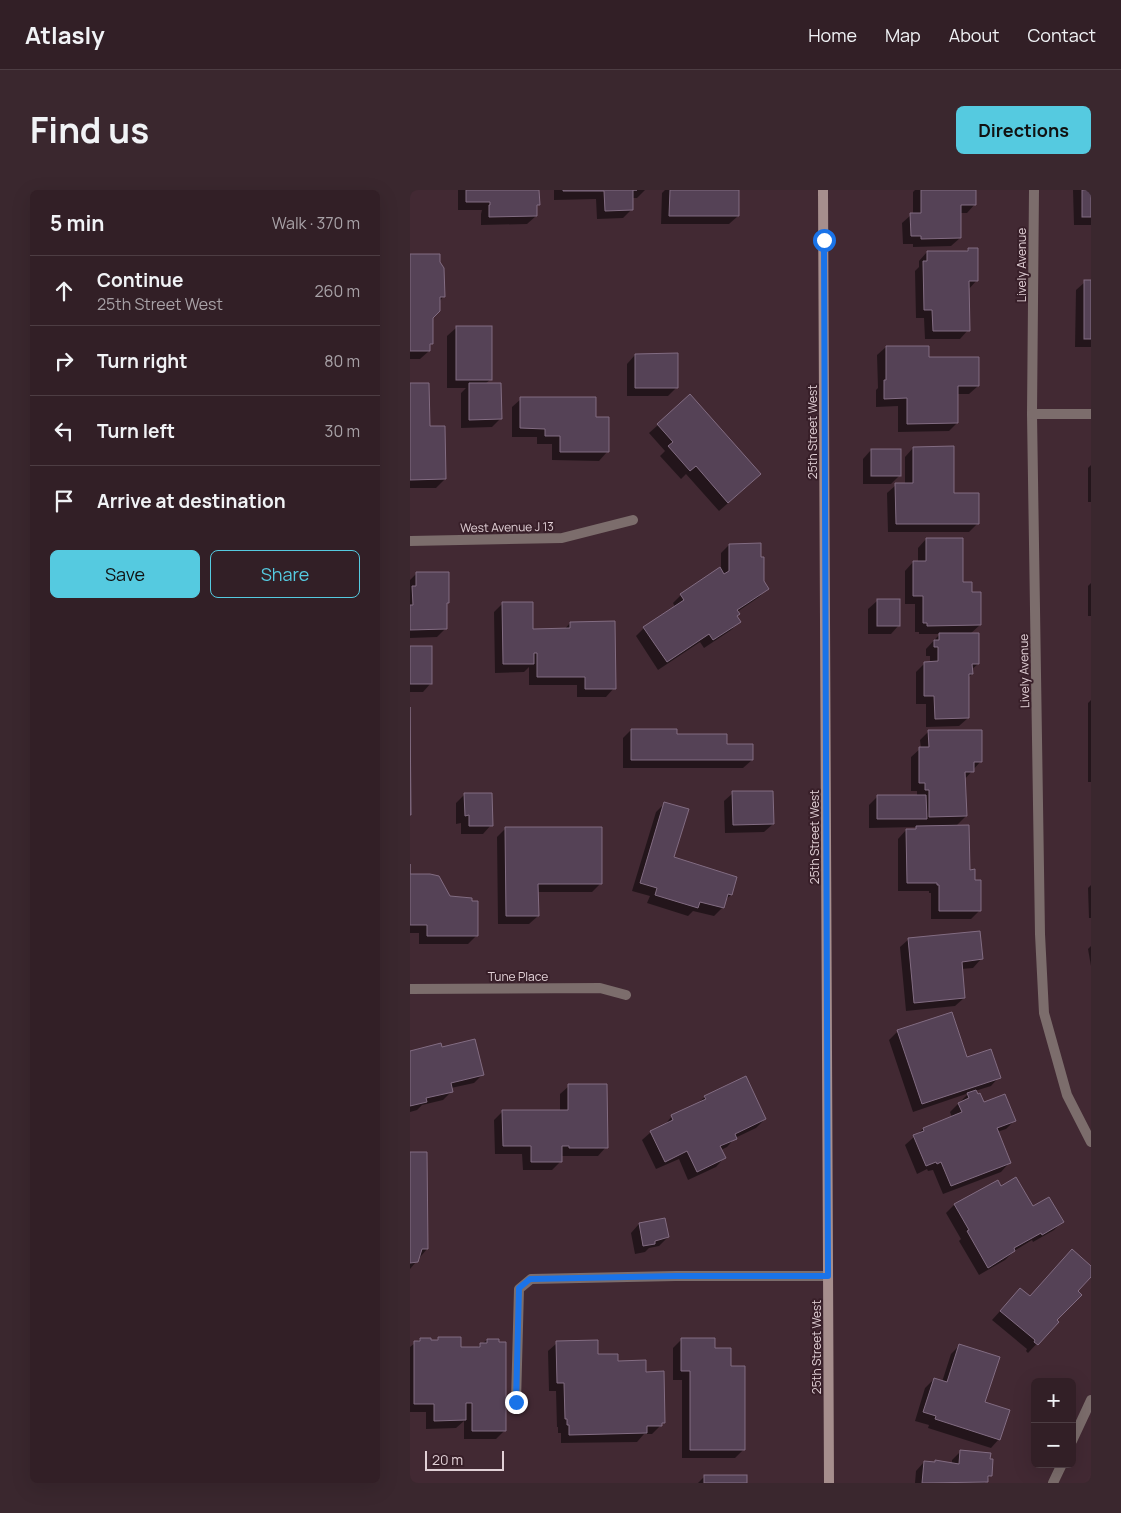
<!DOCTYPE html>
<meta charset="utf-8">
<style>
:root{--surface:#321f26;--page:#3a272e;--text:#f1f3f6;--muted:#a8a2a7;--line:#4d3d43;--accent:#55cae0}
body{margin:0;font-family:Manrope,sans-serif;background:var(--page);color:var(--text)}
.controls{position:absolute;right:15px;bottom:15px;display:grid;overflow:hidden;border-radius:8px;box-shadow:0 5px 20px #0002}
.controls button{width:45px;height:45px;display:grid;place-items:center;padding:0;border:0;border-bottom:1px solid var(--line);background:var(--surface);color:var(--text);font:25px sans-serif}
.scale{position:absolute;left:15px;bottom:12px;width:79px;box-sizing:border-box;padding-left:5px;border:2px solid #e1d0d6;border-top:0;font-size:14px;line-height:18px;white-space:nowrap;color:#e1d0d6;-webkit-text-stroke:4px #381f29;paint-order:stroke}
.stop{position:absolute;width:15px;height:15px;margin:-11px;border:4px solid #1a73e8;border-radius:50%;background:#fff}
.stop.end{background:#1a73e8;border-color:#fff;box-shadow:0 1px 5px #0008}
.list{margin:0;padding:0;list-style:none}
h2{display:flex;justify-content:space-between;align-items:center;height:65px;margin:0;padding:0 20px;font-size:21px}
h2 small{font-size:16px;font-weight:400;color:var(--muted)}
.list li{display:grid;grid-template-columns:32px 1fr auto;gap:15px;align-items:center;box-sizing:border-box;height:70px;padding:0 20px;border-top:1px solid var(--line)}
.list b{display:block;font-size:19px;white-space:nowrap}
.list p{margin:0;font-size:16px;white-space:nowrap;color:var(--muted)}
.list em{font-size:16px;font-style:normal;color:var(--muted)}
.actions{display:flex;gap:10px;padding:15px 20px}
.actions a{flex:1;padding:11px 0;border:1px solid var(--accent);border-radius:8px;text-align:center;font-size:18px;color:var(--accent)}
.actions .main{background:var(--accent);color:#111}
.icon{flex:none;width:28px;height:28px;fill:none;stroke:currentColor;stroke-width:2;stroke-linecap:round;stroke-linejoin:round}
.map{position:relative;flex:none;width:681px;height:1293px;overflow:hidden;border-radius:8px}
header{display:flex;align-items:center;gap:30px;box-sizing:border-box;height:70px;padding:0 25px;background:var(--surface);border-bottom:1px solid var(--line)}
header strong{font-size:24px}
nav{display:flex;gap:28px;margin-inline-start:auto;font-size:18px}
.intro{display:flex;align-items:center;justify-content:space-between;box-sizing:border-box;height:120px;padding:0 30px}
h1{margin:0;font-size:35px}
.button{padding:12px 22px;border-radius:8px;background:var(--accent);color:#111;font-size:18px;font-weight:700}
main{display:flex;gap:30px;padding:0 30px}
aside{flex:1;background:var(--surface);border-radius:8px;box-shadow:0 5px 20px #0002}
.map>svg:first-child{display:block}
.shadow{fill:#0007}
.building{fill:#554256;stroke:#826c82}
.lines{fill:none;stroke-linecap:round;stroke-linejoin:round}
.lane{stroke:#7c6d6c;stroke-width:10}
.street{stroke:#7c6d6c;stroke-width:10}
.secondary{stroke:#a68e8d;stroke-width:10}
.route{stroke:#1a73e8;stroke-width:6}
.labels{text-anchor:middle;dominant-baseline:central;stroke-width:4;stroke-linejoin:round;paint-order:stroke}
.street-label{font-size:12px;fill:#e1d0d6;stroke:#381f29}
</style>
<header>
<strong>Atlasly</strong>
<nav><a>Home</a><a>Map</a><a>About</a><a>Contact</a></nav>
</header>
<div class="intro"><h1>Find us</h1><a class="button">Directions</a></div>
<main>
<aside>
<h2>5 min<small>Walk · 370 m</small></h2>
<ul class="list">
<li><svg class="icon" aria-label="ahead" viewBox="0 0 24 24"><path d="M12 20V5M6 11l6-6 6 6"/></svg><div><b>Continue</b><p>25th Street West</p></div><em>260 m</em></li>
<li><svg class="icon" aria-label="right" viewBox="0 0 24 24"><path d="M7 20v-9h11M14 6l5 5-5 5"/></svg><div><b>Turn right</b></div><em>80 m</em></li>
<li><svg class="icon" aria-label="left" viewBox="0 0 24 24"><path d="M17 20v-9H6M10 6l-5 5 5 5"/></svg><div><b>Turn left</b></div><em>30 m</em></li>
<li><svg class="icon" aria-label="arrive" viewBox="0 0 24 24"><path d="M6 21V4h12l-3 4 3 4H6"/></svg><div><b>Arrive at destination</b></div></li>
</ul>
<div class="actions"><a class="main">Save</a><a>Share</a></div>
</aside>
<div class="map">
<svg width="681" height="1293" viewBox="0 0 681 1293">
<rect width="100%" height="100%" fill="#422933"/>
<g class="shadow">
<polygon points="48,0 128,0 128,15 126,17 126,26 117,34 71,35 71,24 72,20 48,20"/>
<polygon points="144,0 235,0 227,8 222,8 222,19 213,28 187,29 186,9 144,10"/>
<polygon points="255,0 328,0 328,26 319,34 251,34 252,3"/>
<polygon points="505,0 565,0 565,14 557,23 550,23 550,48 541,56 503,57 503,54 493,54 492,33 501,25 503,25 503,2"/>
<polygon points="663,0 681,0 681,35 664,35"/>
<polygon points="558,59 567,90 558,100 558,140 550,149 515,149 514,128 506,128 505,81 509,77 509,71 517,62 555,62"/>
<polygon points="0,65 33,107 29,112 22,128 22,153 19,156 19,161 10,169 0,169"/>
<polygon points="675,92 681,92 681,157 665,157 666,100"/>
<polygon points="46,138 81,189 75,194 90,229 82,237 51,238 51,203 56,198 37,198 37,146"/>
<polygon points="476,157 518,169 568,196 559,204 547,204 547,233 539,241 488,242 488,216 466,217 466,200 468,198 467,165"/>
<polygon points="225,165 267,197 258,206 217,206 217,174"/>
<polygon points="0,194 18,238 35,289 26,298 0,298"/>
<polygon points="111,209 185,228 197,262 189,271 142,270 142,254 127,254 127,247 102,247 102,217"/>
<polygon points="248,235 341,293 309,321 276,284 271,289 250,266 255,261 239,243"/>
<polygon points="503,258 568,333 559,342 478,342 477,303 486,295 495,295 495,267"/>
<polygon points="461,260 490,285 481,294 453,294 453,269"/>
<polygon points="681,275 681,312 678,312 678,278"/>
<polygon points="516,349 561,404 570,435 560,444 568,474 561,480 562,484 558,488 558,528 549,536 516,537 516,514 506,514 506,482 514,474 520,473 520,466 516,466 516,459 530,444 509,444 509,442 505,442 505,414 495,414 495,381 503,372 508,372 508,358"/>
<polygon points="319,355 357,398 349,407 327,422 326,427 329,432 321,440 294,458 290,452 248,480 226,446 234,438 265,417 263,413 271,405 311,378 311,363"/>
<polygon points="6,384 38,412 35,415 35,439 27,447 0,448 0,390"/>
<polygon points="681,393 681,426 678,426 678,396"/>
<polygon points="467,411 489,435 481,444 458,444 458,419"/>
<polygon points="93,413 122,440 154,440 160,433 204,498 196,507 167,507 167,495 119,495 119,477 114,482 85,483 84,422"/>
<polygon points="0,457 21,493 13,502 0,502"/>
<polygon points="681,510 681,619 681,592 678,592 678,513"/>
<polygon points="221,540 266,545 342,570 333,578 213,578 213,548"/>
<polygon points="519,541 571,571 554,590 556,626 545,637 570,720 561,729 521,729 521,703 519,703 519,701 488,701 488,649 496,640 503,640 507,637 459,638 459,615 467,607 507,606 507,601 501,601 501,567 511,558 510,550"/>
<polygon points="323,603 363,634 354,642 315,643 314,611"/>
<polygon points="55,604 81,635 73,644 51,644 51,633 46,634 46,613"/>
<polygon points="255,613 263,668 326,687 321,705 315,710 313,717 304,726 283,721 278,726 237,713 240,706 222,701 246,622"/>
<polygon points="95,639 191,693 182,702 127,702 128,726 119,734 88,734 87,647"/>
<polygon points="0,685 40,707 67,745 58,754 9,754 9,743 0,743"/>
<polygon points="681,695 681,728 679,728 678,698"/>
<polygon points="499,749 571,769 563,778 551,779 554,808 545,816 496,821 490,757"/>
<polygon points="681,756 681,776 678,759"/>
<polygon points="488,841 556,868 589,887 581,896 565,901 573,914 605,930 596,939 587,942 599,973 591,982 533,1004 523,980 518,981 517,979 507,984 495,955 513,939 542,927 540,922 559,903 503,922 479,850"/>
<polygon points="0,862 73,884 64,893 41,898 42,901 33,910 12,915 7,920 0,922"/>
<polygon points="159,896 196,957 188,966 151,966 151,971 142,980 113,980 112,964 85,964 84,930 93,921 150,921 150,904"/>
<polygon points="295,907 355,929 346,938 325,948 317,957 311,960 314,968 306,977 278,990 269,969 246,979 232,950 241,942 254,936 262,926 287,914"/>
<polygon points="0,964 17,1059 0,1079"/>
<polygon points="544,1015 623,1018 652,1032 644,1040 623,1052 622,1050 604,1061 595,1070 569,1085 549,1051 551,1049 536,1023"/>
<polygon points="229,1034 258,1047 249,1056 239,1058 235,1062 225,1064 221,1043"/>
<polygon points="681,1077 681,1085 666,1101 645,1130 647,1132 618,1163 616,1161 617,1159 582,1130 602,1108 620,1108"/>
<polygon points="29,1148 50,1158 66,1158 77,1150 95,1240 86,1249 54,1249 54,1231 46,1238 16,1239 16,1222 0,1222 0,1157 10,1149 25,1152"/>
<polygon points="271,1150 303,1160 319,1177 334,1259 325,1268 272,1268 272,1190 263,1190 263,1158"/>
<polygon points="147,1153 207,1172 235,1183 253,1233 242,1244 234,1244 227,1252 151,1253 151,1243 148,1243 148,1237 147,1237 146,1201 139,1201 138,1161"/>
<polygon points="549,1156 589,1249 581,1258 518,1238 519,1235 505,1231 515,1198 524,1189 532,1192 541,1164"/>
<polygon points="551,1261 580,1286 575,1293 505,1293 506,1281 514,1272 542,1274 542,1270"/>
<polygon points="294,1287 336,1293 288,1293"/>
</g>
<g class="building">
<polygon points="56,0 129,0 130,15 127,15 127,26 79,27 79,15 80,15 80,12 56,12"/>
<polygon points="153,0 227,0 223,0 223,20 195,21 194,1 153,1"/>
<polygon points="260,0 329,0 329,26 259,26"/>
<polygon points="511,0 566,0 566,15 551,15 551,48 511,49 511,46 501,46 500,23 511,23"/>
<rect x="672" y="0" width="9" height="27"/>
<polygon points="558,58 568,58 568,91 559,91 560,141 523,141 522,120 514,120 513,71 517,71 517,61 558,61"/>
<polygon points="0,64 30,64 30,72 34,78 35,107 30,107 30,121 23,128 23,154 20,154 20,161 0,161"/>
<rect x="674" y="90" width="7" height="59"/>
<rect x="46" y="136" width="36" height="54"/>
<polygon points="476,156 519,156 519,167 569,167 569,196 548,196 548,233 497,234 497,208 474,209 474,190 476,190"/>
<polygon points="268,163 268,198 225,198 225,164"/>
<polygon points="0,193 19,193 20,236 35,236 36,289 0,290"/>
<polygon points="59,193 91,193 92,229 59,230"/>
<polygon points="280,204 351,284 318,313 286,276 280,281 258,256 263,252 247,234"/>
<polygon points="110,207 186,207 186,227 199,227 199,262 150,262 150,246 135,246 135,239 110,238"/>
<polygon points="544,256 544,303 569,303 569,334 486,334 485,293 503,293 503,257"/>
<rect x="461" y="259" width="30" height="27"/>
<polygon points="516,348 553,348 553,392 562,392 562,402 571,402 571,435 517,436 517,433 513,433 513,406 503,406 503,371 516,371"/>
<polygon points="351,353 351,367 354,367 354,391 359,399 327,420 330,424 327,426 331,432 303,450 299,444 257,472 233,437 274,410 270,404 310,377 314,384 319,381 319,354"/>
<polygon points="6,382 39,382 39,413 37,413 37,439 0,440 0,415 3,415 2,396 6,396"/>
<rect x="467" y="409" width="23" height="27"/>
<polygon points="92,412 123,412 123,439 160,438 160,432 205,431 206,499 175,499 175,487 127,487 127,463 124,463 124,474 93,474"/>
<polygon points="529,443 569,443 569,474 562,474 563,484 559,484 559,528 525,529 524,506 514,506 514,472 528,471 528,457 524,457 524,450 529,450"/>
<rect x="0" y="456" width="22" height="38"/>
<polygon points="0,517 1,625 0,625"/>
<polygon points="221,539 267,539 267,544 317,544 317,554 343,554 343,570 221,570"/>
<polygon points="518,540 572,540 572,572 564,572 564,582 555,582 557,626 519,627 519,600 515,600 515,593 509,593 509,557 519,557"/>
<polygon points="322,601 363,601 364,634 323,635"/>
<polygon points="54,603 82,603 83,636 59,636 59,625 55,626"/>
<polygon points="467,605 516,605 517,629 467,629"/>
<polygon points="254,612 279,619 264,667 327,687 322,705 318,704 314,718 290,712 288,718 245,705 247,698 230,693"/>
<polygon points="559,635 560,680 565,679 565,690 571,690 571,721 529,721 529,695 527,695 527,693 497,693 496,639 506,639 506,636"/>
<polygon points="95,637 192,637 192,694 128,694 129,726 96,726"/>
<polygon points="0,674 0,684 20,684 29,686 40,706 62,708 62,711 68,711 68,746 17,746 17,735 0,735"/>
<polygon points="570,741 573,769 552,772 555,808 504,813 498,748"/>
<polygon points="542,822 557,867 581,859 591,888 512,914 487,840"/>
<polygon points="65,849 74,885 41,893 43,902 16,908 17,912 0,916 0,861 31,853 32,857"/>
<polygon points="336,886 356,929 325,944 327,949 310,956 316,968 287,982 277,961 255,972 240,941 263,930 261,925 296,909 294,906"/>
<polygon points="158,894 197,894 198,958 159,958 159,956 152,956 152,972 121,972 121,956 93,956 92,920 158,920"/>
<polygon points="566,900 568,904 570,903 574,912 595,904 606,931 587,938 601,973 541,996 531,972 527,974 526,972 516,976 503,945 514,941 513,938 552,922 548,913 559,908 557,903"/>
<polygon points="0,962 17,962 18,1059 12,1059 8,1072 0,1073"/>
<polygon points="606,987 623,1016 639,1007 654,1032 632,1045 631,1043 604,1058 605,1061 578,1078 557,1041 559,1040 544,1014 588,990 591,996"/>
<polygon points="255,1028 259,1047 245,1051 245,1054 233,1056 229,1033"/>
<polygon points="662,1059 681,1076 681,1087 668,1101 672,1105 647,1130 649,1132 628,1155 624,1152 625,1150 590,1121 610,1098 620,1106"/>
<polygon points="28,1147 51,1147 51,1157 70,1157 70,1153 77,1153 77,1149 89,1149 89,1152 96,1152 96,1241 62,1241 62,1213 56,1213 56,1230 24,1231 24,1214 4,1214 4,1151 10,1151 10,1148 21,1148 21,1150 28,1150"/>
<polygon points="271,1148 305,1148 305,1158 321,1158 321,1176 335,1176 335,1260 280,1260 280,1181 271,1181"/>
<polygon points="188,1150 188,1164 208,1164 208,1171 236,1170 236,1182 254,1181 255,1233 252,1233 252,1236 237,1236 237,1243 159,1245 159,1235 157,1235 157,1229 155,1229 154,1193 147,1193 146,1151"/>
<polygon points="549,1154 590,1167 575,1212 600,1220 590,1250 525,1229 526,1226 513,1222 524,1188 537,1192"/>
<polygon points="550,1260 581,1263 580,1269 583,1269 582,1286 578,1286 578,1292 512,1293 514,1271 525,1272 525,1270 549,1274"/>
<rect x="294" y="1285" width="43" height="8"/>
</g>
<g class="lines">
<polyline class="lane" points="106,1212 109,1099 121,1089 266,1086 418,1086"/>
<g class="street">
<polyline points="624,0 622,224 630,744 634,823 657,905 681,952"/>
<polyline points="622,224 681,224"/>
<polyline points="0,351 152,348 223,330"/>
<polyline points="0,799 190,798 216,805"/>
<polyline points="662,1251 681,1210"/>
<polyline points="643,1293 652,1274"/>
</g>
<polyline class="secondary" points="413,0 419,1293"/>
</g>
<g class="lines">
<polyline class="route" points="106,1212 109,1098 120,1089 266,1086 418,1086 414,50"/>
</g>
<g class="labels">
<g class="street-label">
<text transform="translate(611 75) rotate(-90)">Lively Avenue</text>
<text transform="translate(402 242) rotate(-90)">25th Street West</text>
<text transform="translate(97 337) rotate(-1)">West Avenue J 13</text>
<text transform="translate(614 481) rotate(-91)">Lively Avenue</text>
<text transform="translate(404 647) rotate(-90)">25th Street West</text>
<text x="108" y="786">Tune Place</text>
<text transform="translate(406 1157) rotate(-90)">25th Street West</text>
</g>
</g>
</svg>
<div class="controls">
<button>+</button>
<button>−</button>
</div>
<div class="scale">20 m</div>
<div class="stop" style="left:414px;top:50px"></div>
<div class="stop end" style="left:106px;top:1212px"></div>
</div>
</main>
